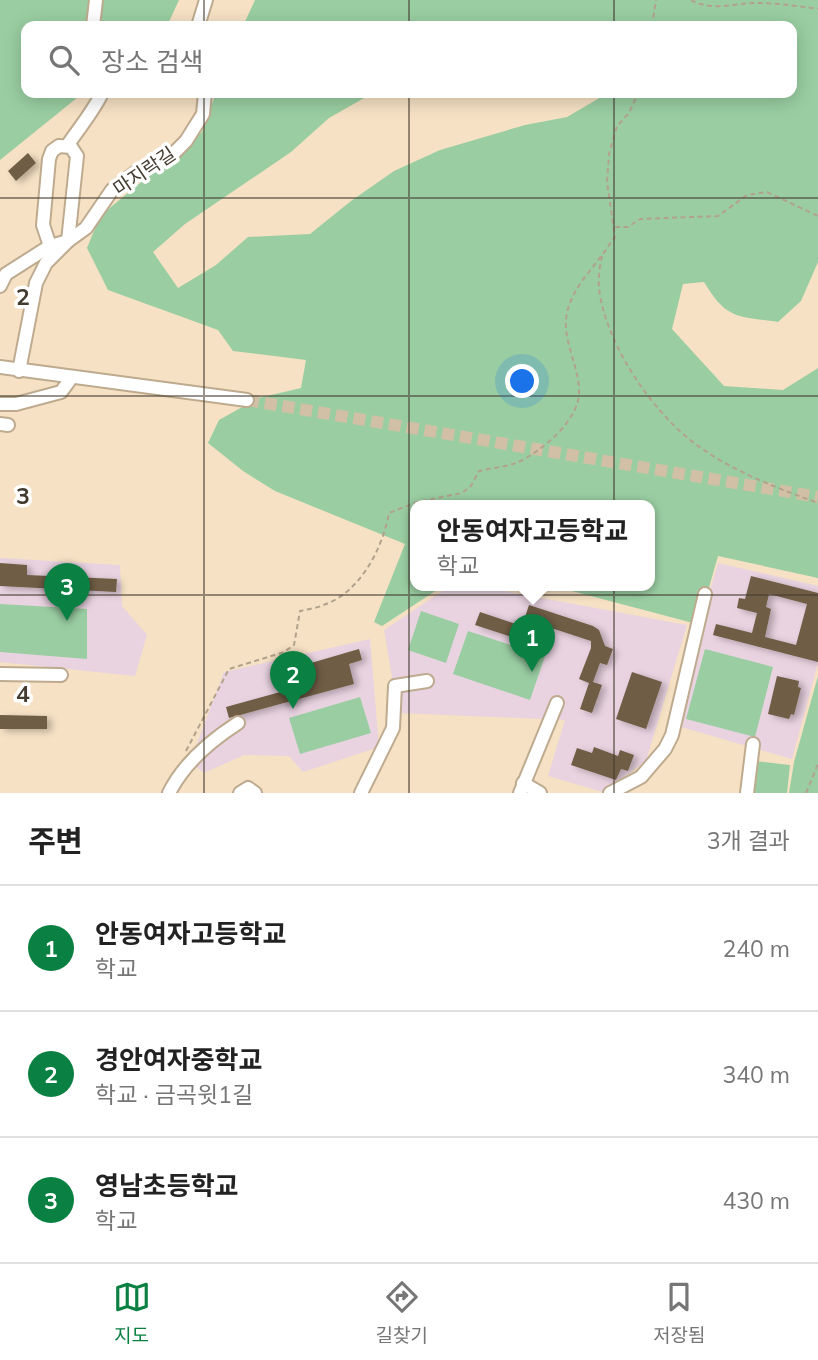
<!DOCTYPE html>
<html lang="ko">
<meta charset="utf-8">
<style>
:root{--surface:#fff;--page:#f6f6f6;--text:#222;--muted:#767676;--line:#e0e0e0;--accent:#0b8043}
body{margin:0;font-family:Mulish,"Noto Sans KR",sans-serif;background:var(--page);color:var(--text)}
.you{position:absolute;left:523px;top:382px;width:24px;height:24px;margin:-18px;border:5px solid #fff;border-radius:50%;background:#1a73e8;box-shadow:0 0 0 10px #1a73e833}
.badge{display:grid;place-items:center;width:46px;height:46px;border-radius:50%;background:var(--accent);color:#fff;font-size:23px;font-weight:700}
.pin{position:absolute;translate:-50% -58px;filter:drop-shadow(0 2px 4px #0008)}
.pin::after{content:'';position:absolute;top:37px;width:24px;height:21px;background:inherit;clip-path:polygon(0 0,100% 0,50% 100%)}
.popup{position:absolute;left:410px;top:500px;width:245px;height:91px;box-sizing:border-box;display:grid;place-content:center;border-radius:14px;background:var(--surface);filter:drop-shadow(0 2px 5px #0005);font-size:23px;white-space:nowrap;color:var(--muted)}
.popup b{font-size:26px;color:var(--text)}
.popup::after{content:'';position:absolute;left:50%;top:100%;margin-left:-14px;border:14px solid transparent;border-top-color:var(--surface)}
.list{margin:0;padding:0;list-style:none}
h2{display:flex;justify-content:space-between;align-items:center;height:91px;margin:0;padding:0 28px;font-size:30px}
h2 small{font-size:23px;font-weight:400;color:var(--muted)}
.list li{display:grid;grid-template-columns:46px 1fr auto;gap:21px;align-items:center;box-sizing:border-box;height:126px;padding:0 28px;border-top:2px solid var(--line)}
.list b{display:block;font-size:26px;white-space:nowrap}
.list p{margin:0;font-size:23px;white-space:nowrap;color:var(--muted)}
.list em{font-size:23px;font-style:normal;color:var(--muted)}
.icon{flex:none;width:38px;height:38px;fill:none;stroke:currentColor;stroke-width:2;stroke-linecap:round;stroke-linejoin:round}
.map{position:relative;flex:none;width:818px;height:793px;overflow:hidden}
.search{position:absolute;background:var(--surface);box-shadow:0 4px 18px #0003;left:21px;right:21px;top:21px;height:77px;display:flex;align-items:center;gap:18px;box-sizing:border-box;padding:0 24px;border-radius:14px;color:var(--muted);font-size:26px}
.sheet{height:469px;background:var(--surface)}
nav{display:flex;justify-content:space-around;align-items:center;box-sizing:border-box;height:98px;border-top:2px solid var(--line);background:var(--surface);font-size:19px;color:var(--muted)}
nav a{display:grid;justify-items:center;gap:4px}
nav .on{color:var(--accent)}
.map>svg:first-child{display:block}
.education{fill:#e9d3e1}
.green{fill:#9acea2}
.building{fill:#6f5d44;fill-rule:evenodd;filter:url(#shadow)}
.lines{fill:none;stroke-linecap:round;stroke-linejoin:round}
.minor-tunnel{stroke:#d2c0a6;stroke-width:12;stroke-dasharray:12 6;stroke-linecap:butt}
.minor-casing{stroke:#beab8f;stroke-width:16}
.path{stroke:#b2a28c;stroke-width:2;stroke-dasharray:5 3.5;stroke-linecap:butt}
.minor{stroke:#fff;stroke-width:12}
.grid{fill:none;stroke:#433b30;stroke-width:2;stroke-opacity:0.55}
.labels{text-anchor:middle;dominant-baseline:central;stroke-width:7;stroke-linejoin:round;paint-order:stroke}
.street-label{font-size:19px;fill:#433b30;stroke:#fff}
.grid-label{font-size:23px;text-anchor:middle;font-weight:bold;fill:#433b30;stroke:#fff;stroke-width:7;stroke-linejoin:round;paint-order:stroke}
</style>
<div class="map">
<svg width="818" height="793" viewBox="0 0 818 793">
<defs>
<filter id="shadow"><feDropShadow dx="4.5" dy="2.5" stdDeviation="3.5" flood-color="#0004"/></filter>
</defs>
<rect width="100%" height="100%" fill="#f6e1c4"/>
<g class="education">
<polygon points="0,558 120,565 122,606 147,635 135,676 0,662"/>
<polygon points="718,563 818,586 818,663 792,759 671,724"/>
<polygon points="450,586 477,586 687,625 646,761 603,792 548,776 565,720 398,713 384,630"/>
<polygon points="370,639 379,747 303,772 289,756 244,755 204,773 190,762 224,672"/>
</g>
<g class="green">
<polygon points="0,0 179,0 167,26 26,26 26,93 83,93 0,160"/>
<path d="M255,0H818V262L801,301L778,322C737,316 727,320 704,282L683,284L672,329L724,386L783,390L818,368V578L718,556L708,591L693,623L553,586H649V506H415V586H443L382,626L374,622L405,544L275,491L243,471L208,443L219,420L258,398L301,388L306,360L233,351L218,330L108,290L87,248L100,216L202,132L216,93H373L329,118L291,152L185,224L153,252L178,288L216,265L248,237L310,234L351,201L394,171L440,150L525,125L567,117L608,93H792V26H243Z"/>
<polygon points="0,604 87,609 87,659 0,652"/>
<polygon points="421,611 459,624 446,663 408,650"/>
<polygon points="468,631 545,656 530,700 453,674"/>
<polygon points="705,649 773,667 755,737 686,719"/>
<polygon points="818,676 818,793 789,793 794,762"/>
<polygon points="360,697 371,733 300,754 289,718"/>
<polygon points="755,761 790,765 787,793 751,793"/>
</g>
<g class="building">
<polygon points="28,153 36,163 16,181 8,171"/>
<polygon points="0,563 27,565 27,575 117,579 116,592 0,586"/>
<path d="M751,576L818,593V662L713,635L716,624L752,633L757,613L737,608L739,598L745,599ZM769,594L807,604L796,645L765,637L771,609L766,607Z"/>
<polygon points="529,605 593,626 599,630 605,646 613,649 607,665 600,663 593,682 602,685 592,713 580,709 589,683 579,679 591,648 591,641 533,622 527,642 475,625 480,612 522,626"/>
<polygon points="359,649 362,660 349,664 354,684 229,718 226,707 309,684 304,665"/>
<polygon points="632,672 662,682 646,729 616,719"/>
<polygon points="777,676 799,681 798,687 801,688 794,715 791,714 789,719 768,714"/>
<polygon points="0,715 47,716 47,729 0,729"/>
<polygon points="594,747 618,756 620,750 634,755 628,771 621,769 616,780 571,765 577,748 592,753"/>
</g>
<g class="lines">
<polyline class="minor-tunnel" points="247,400 818,497"/>
<defs>
<g id="minor">
<polyline points="93,26 96,0"/>
<polyline points="198,26 206,0"/>
<path d="M67,146C79,128 93,112 102,93"/>
<polyline points="0,286 6,274 50,246 68,241 86,228 112,190 135,173 173,154 186,141 203,114 205,93"/>
<polyline points="0,367 247,400"/>
<polyline points="19,371 36,283 46,263 68,241 77,156 71,147 59,146 52,151 49,159 43,225 50,246"/>
<polyline points="0,404 16,404 61,392 72,377"/>
<polyline points="0,424 8,425"/>
<polyline points="0,674 61,675"/>
<polyline points="523,783 540,793"/>
<path d="M169,793C184,763 210,741 238,723"/>
<polyline points="240,793 248,788 255,793"/>
<polyline points="361,793 393,728 395,686 427,681"/>
<polyline points="520,793 557,703"/>
<polyline points="610,793 641,777 665,749 672,735 705,594"/>
<polyline points="747,793 753,744"/>
</g>
</defs>
<use href="#minor" class="minor-casing"/>
<g class="path">
<path d="M691,0C713,12 734,3 757,3C777,3 798,6 818,9"/>
<polyline points="652,26 656,0"/>
<polyline points="615,227 628,227 640,219 718,216 747,195 767,192 818,216"/>
<path d="M602,256C600,266 598,277 599,288C605,344 655,417 701,448C737,473 777,488 818,503"/>
<path d="M186,751L229,669L284,652L294,645L300,611C308,609 318,608 326,604C361,591 383,547 389,513L417,502L462,493L471,486L479,471C491,468 505,467 516,463C540,453 578,421 579,394C580,368 564,345 566,319C569,293 587,275 602,255C607,249 610,243 615,237L607,182L609,154L617,126L629,113L638,93"/>
<polyline points="806,793 818,764"/>
</g>
<use href="#minor" class="minor"/>
</g>
<path class="grid" d="M204,0V26M409,0V26M614,0V26M204,93V793M409,93V793M614,93V793M0,198H818M0,396H818M0,595H818"/>
<g class="labels">
<g class="street-label">
<text transform="translate(144 171) rotate(-34)">마지락길</text>
</g>
</g>
<g class="grid-label">
<text x="23" y="305">2</text>
<text x="23" y="504">3</text>
<text x="23" y="702">4</text>
</g>
</svg>
<div class="you"></div>
<div class="pin badge" style="left:532px;top:672px">1</div>
<div class="popup"><b>안동여자고등학교</b>학교</div>
<div class="pin badge" style="left:293px;top:709px">2</div>
<div class="pin badge" style="left:67px;top:621px">3</div>
<div class="search"><svg class="icon" aria-label="search" viewBox="0 0 24 24"><circle cx="10" cy="10" r="6"/><path d="M15 15l6 6"/></svg>장소 검색</div>
</div>
<section class="sheet">
<h2>주변<small>3개 결과</small></h2>
<ul class="list">
<li><span class="badge">1</span><div><b>안동여자고등학교</b><p>학교</p></div><em>240 m</em></li>
<li><span class="badge">2</span><div><b>경안여자중학교</b><p>학교 · 금곡윗1길</p></div><em>340 m</em></li>
<li><span class="badge">3</span><div><b>영남초등학교</b><p>학교</p></div><em>430 m</em></li>
</ul>
</section>
<nav>
<a class="on"><svg class="icon" aria-label="map" viewBox="0 0 24 24"><path d="M3 6l6-2 6 2 6-2v14l-6 2-6-2-6 2zM9 4v14M15 6v14"/></svg>지도</a>
<a><svg class="icon" aria-label="directions" viewBox="0 0 24 24"><path d="M12 3l9 9-9 9-9-9zM9 14v-3h6M13 9l2 2-2 2"/></svg>길찾기</a>
<a><svg class="icon" aria-label="saved" viewBox="0 0 24 24"><path d="M7 4h10v16l-5-4-5 4z"/></svg>저장됨</a>
</nav>
